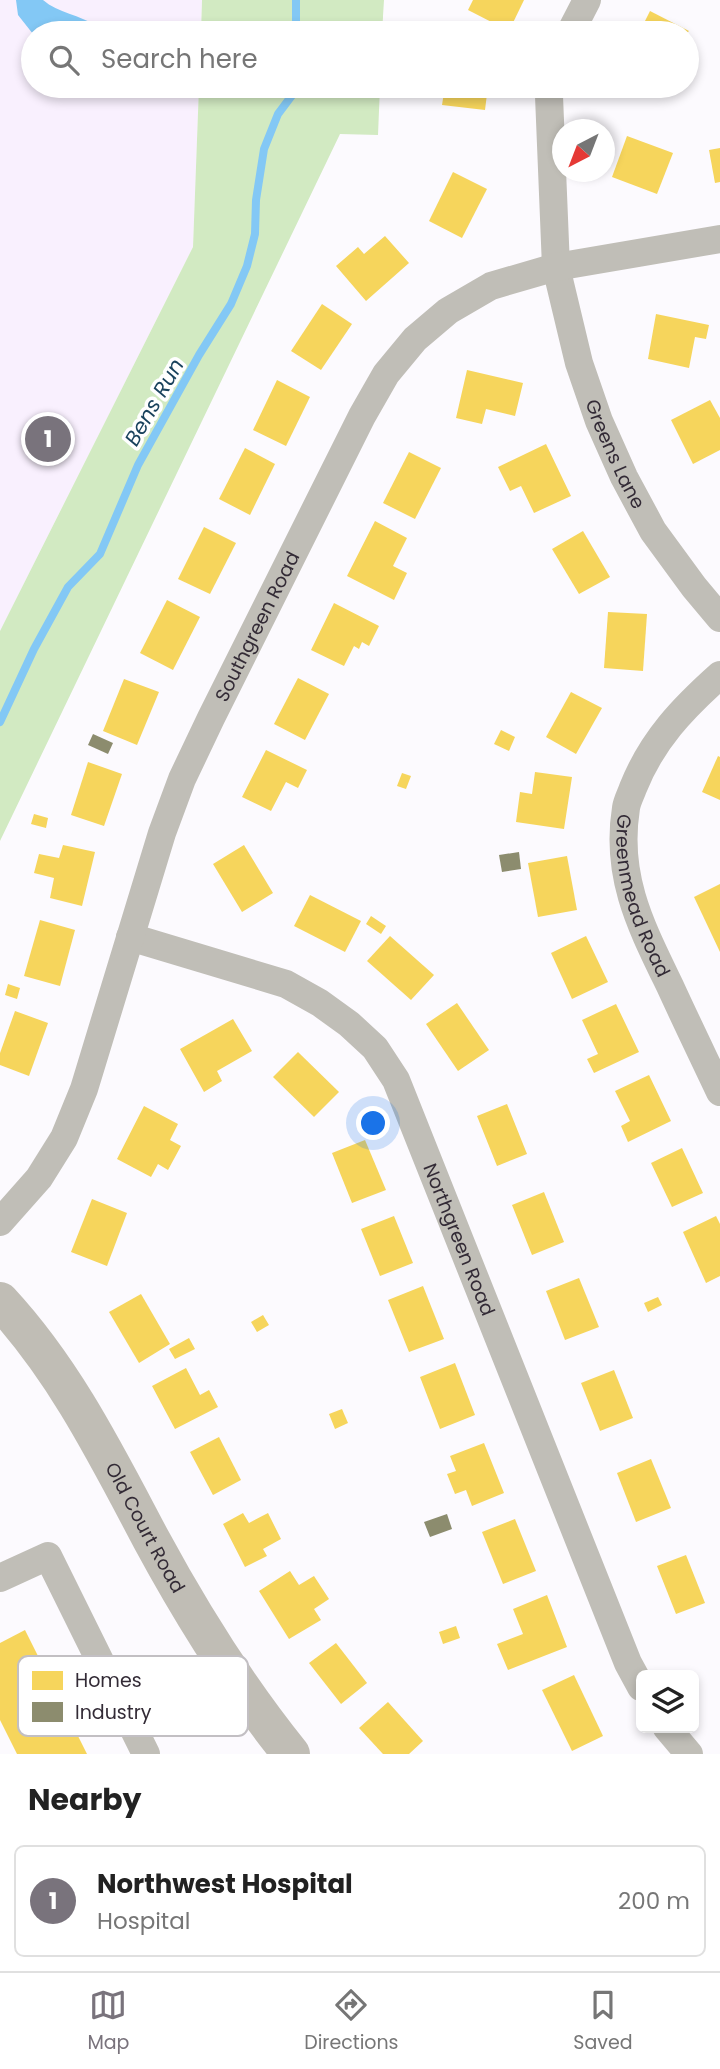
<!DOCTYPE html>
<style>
:root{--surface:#fff;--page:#f2f2f2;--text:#222;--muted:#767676;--line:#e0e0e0;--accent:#79737c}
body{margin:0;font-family:Poppins,sans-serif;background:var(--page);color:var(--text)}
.controls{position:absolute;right:21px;bottom:21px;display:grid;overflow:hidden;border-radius:10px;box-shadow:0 4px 10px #0003}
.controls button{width:63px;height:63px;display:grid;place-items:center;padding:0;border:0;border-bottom:2px solid var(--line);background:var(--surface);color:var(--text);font:35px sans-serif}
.compass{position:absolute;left:552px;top:119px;width:63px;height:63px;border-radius:50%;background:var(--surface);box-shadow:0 4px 10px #0003;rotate:222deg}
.you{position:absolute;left:374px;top:1124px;width:24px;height:24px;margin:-18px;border:5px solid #fff;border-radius:50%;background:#1a73e8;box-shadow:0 0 0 10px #1a73e833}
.badge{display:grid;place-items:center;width:46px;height:46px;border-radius:50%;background:var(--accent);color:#fff;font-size:23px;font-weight:700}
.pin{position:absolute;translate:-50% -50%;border:4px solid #fff;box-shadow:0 2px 7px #0006}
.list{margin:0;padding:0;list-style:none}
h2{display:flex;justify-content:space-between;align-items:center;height:91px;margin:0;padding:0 28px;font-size:30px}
h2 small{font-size:23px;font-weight:400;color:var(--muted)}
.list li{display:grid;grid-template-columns:46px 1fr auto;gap:21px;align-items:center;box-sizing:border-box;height:112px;margin:0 14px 14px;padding:0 14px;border:2px solid var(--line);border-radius:10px}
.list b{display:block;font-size:26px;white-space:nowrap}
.list p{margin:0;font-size:23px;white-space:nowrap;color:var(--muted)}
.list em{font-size:23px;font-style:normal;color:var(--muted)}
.icon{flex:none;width:38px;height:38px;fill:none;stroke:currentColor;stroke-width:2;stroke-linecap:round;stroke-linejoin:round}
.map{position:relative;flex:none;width:720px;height:1754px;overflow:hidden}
.search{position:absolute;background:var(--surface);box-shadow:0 4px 10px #0003;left:21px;right:21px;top:21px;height:77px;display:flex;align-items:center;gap:18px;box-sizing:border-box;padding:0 24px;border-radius:38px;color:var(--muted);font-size:26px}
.sheet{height:217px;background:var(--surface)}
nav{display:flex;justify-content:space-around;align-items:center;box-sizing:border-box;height:98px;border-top:2px solid var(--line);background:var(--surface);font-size:19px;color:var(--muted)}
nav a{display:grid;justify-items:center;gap:4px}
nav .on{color:var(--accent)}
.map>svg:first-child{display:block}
.built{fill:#f9f0fe}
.green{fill:#d2eac2}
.water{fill:#83c8f5}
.homes{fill:#f6d55c}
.industry{fill:#8c8c6e}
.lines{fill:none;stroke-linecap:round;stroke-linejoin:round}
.stream{stroke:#83c8f5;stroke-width:8}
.minor{stroke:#c0beb7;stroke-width:28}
.secondary{stroke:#c0bdb5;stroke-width:38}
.labels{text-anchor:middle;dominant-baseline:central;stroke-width:7;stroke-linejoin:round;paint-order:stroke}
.street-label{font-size:19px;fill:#332b36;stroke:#fff}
.water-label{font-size:21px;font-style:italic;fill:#1a435d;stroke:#fff}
.key{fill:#fff;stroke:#c2bfc3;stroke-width:2}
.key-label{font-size:19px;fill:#332b36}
</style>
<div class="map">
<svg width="720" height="1754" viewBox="0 0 720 1754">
<rect width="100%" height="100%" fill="#fcfafe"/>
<polygon class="built" points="0,0 202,0 201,33 33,33 33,86 199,86 193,247 0,631"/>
<g class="green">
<polygon points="202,0 384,0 382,33 201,33"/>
<polygon points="199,86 380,86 378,135 340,134 0,841 0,631 193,247"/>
</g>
<path class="water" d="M16,0H43C58,13 80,15 97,26L95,33L33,34L18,15Z"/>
<g class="homes">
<polygon points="473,0 524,0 509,31 468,10"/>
<polygon points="650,11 689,31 687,33 639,33"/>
<polygon points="445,86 488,86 485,110 442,105"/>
<polygon points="627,136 673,153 657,194 612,177"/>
<polygon points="720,148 720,182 715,183 709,150"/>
<polygon points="453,172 487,189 462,238 429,221"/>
<polygon points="385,236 409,263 366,301 336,266 358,247 364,254"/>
<polygon points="322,304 352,324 321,370 291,351"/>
<polygon points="656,314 709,325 706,339 695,337 689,368 648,359"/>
<polygon points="467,370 523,383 515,416 486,409 482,424 456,418"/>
<polygon points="277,380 310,397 286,446 253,430"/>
<polygon points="710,400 720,418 720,450 693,464 671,420"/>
<polygon points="546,444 571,496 534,513 521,486 510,491 498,467"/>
<polygon points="245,448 275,464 250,515 219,499"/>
<polygon points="409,452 441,468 415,519 383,503"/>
<polygon points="375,521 407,538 393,566 407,573 394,600 347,576"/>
<polygon points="204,527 236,543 210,594 178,579"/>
<polygon points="583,531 610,577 579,594 552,549"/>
<polygon points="167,600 200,617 173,670 140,653"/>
<polygon points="334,603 379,626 369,646 362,642 359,649 354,646 344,666 311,650"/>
<polygon points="608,612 647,614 643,671 604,668"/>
<polygon points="298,678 329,694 305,740 274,724"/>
<polygon points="124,679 159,692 137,745 103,731"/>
<polygon points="571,692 602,708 576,754 546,737"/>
<polygon points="501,730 515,737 509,751 494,744"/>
<polygon points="266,750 307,770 298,788 286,782 271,811 242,797"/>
<polygon points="718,756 720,757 720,800 702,792"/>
<polygon points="88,762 122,774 104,826 71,815"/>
<polygon points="535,772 572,777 564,829 516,822 520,792 532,794"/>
<polygon points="402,773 411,776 406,789 397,786"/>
<polygon points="34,814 48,818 46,828 31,824"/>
<polygon points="63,845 95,852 82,906 50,898 54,878 34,873 39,854 59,858"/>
<polygon points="244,845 273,893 242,912 213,864"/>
<polygon points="567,856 577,910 538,917 528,863"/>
<polygon points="720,884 720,952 694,897"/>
<polygon points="310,895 361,921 345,952 294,926"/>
<polygon points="371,916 386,926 381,934 366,924"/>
<polygon points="40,920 75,930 60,986 24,976"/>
<polygon points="390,936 434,975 411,1000 367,961"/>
<polygon points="586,936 608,982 572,999 551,953"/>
<polygon points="8,984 20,988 17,999 5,995"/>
<polygon points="457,1003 489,1050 458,1071 426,1024"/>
<polygon points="616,1004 639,1052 594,1073 587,1059 598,1054 582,1020"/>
<polygon points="15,1011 48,1023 29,1076 0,1065 0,1053"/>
<polygon points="233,1019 252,1051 217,1071 222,1081 204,1092 180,1049"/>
<polygon points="298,1052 339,1092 314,1117 273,1077"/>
<polygon points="649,1075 671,1121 628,1142 621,1126 630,1121 615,1091"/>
<polygon points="507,1104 527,1154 497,1166 477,1116"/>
<polygon points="144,1106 178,1124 170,1140 181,1146 168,1170 158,1164 151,1177 117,1159"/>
<polygon points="365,1140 386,1190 352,1203 332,1153"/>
<polygon points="682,1148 703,1193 672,1207 651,1163"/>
<polygon points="544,1192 564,1242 532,1255 512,1205"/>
<polygon points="92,1199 127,1213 107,1266 71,1252"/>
<polygon points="394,1216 413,1263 380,1276 361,1229"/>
<polygon points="716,1216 720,1224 720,1276 706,1283 683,1232"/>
<polygon points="579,1278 599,1327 565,1340 546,1291"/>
<polygon points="423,1286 444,1339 409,1352 388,1300"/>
<polygon points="141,1294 170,1344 139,1363 109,1312"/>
<polygon points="658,1297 662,1305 648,1312 644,1303"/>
<polygon points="263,1315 269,1325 257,1332 251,1322"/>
<polygon points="189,1338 195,1349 175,1359 169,1349"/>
<polygon points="455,1363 475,1415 440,1429 420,1377"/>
<polygon points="186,1368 200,1395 209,1390 218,1407 175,1429 152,1386"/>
<polygon points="614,1370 633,1418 600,1431 581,1383"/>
<polygon points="342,1409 348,1423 335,1429 329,1414"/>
<polygon points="219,1437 241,1480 213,1495 190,1452"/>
<polygon points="484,1443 504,1493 472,1506 466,1490 455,1494 447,1474 456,1471 450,1456"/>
<polygon points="651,1459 671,1508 636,1522 617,1473"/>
<polygon points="243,1513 249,1523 268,1513 281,1539 263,1549 267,1556 245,1567 223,1524"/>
<polygon points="515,1519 536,1571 503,1584 482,1532"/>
<polygon points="686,1555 705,1603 676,1614 657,1566"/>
<polygon points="290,1571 299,1585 314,1576 329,1599 314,1609 321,1620 289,1639 259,1591"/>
<polygon points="547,1595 567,1647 508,1670 497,1644 523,1634 513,1609"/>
<polygon points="456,1626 460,1638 443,1644 439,1632"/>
<polygon points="25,1630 87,1754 17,1754 0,1720 0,1643"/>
<polygon points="336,1643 367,1683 341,1704 309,1663"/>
<polygon points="574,1675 603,1736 572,1751 542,1690"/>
<polygon points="388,1702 423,1741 409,1754 383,1754 359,1728"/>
</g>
<g class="industry">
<polygon points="93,734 113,743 108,754 88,745"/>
<polygon points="519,852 521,869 502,872 499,855"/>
<polygon points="447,1514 452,1529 430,1537 424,1522"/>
</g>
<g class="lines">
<g class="stream">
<polyline points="296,0 296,22 298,33"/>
<polyline points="0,722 34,649 68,587 100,554 138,465 199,355 231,304 247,266 255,234 256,200 264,149 278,114 299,86"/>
</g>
<g class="minor">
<polyline points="570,33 587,0"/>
<path id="s1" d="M551,86L549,96L556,267L579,363L599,421L624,477L653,531L694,587L720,618"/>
<path id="s2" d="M720,675C683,708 652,740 633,788C631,794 627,801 626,808C615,877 641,926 670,986C686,1021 703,1056 720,1092"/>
<path id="s3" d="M130,937L286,984L320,1003L349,1024L375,1048L396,1080L628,1663L641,1687"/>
<path id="s4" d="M0,1222L39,1178L64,1138L84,1089L162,833L182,779L211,718L362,416L386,374L415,339L448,311L491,286L556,267L720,239"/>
<polyline points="0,1578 48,1556 146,1754"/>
<polyline points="667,1728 689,1754"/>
</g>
<path class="secondary" id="s5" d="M0,1301C65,1371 107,1456 151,1539C192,1615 237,1687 291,1754"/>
</g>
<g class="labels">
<g class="street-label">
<text stroke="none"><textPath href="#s1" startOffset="378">Greens Lane</textPath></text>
<text stroke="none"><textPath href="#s4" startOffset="654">Southgreen Road</textPath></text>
<text stroke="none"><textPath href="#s2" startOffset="256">Greenmead Road</textPath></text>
<text stroke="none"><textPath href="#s3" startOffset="483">Northgreen Road</textPath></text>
<text stroke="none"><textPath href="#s5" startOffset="270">Old Court Road</textPath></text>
</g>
<g class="water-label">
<text transform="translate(154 402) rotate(-60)">Bens Run</text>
</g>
</g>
<rect x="18" y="1656" width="230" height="80" rx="10" class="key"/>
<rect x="32" y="1671" width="31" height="19" fill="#f6d55c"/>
<rect x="32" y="1702" width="31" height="20" fill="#8c8c6e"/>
<g class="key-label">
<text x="75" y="1687">Homes</text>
<text x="75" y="1719">Industry</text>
</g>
</svg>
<div class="controls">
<button><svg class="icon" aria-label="layers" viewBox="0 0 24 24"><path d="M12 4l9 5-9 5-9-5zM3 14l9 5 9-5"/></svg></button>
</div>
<svg class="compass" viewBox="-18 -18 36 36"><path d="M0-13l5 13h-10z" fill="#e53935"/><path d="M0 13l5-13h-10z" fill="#767676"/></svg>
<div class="you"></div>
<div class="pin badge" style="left:48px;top:439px">1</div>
<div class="search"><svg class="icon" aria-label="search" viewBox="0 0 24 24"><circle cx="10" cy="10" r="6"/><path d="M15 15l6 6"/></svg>Search here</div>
</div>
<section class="sheet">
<h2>Nearby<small></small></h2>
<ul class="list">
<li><span class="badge">1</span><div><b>Northwest Hospital</b><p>Hospital</p></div><em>200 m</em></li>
</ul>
</section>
<nav>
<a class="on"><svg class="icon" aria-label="map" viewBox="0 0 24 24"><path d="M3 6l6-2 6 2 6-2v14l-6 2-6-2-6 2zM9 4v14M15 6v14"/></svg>Map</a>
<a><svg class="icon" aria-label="directions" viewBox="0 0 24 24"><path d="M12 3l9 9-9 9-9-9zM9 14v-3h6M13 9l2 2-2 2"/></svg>Directions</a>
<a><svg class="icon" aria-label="saved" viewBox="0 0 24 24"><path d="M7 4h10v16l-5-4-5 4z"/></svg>Saved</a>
</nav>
